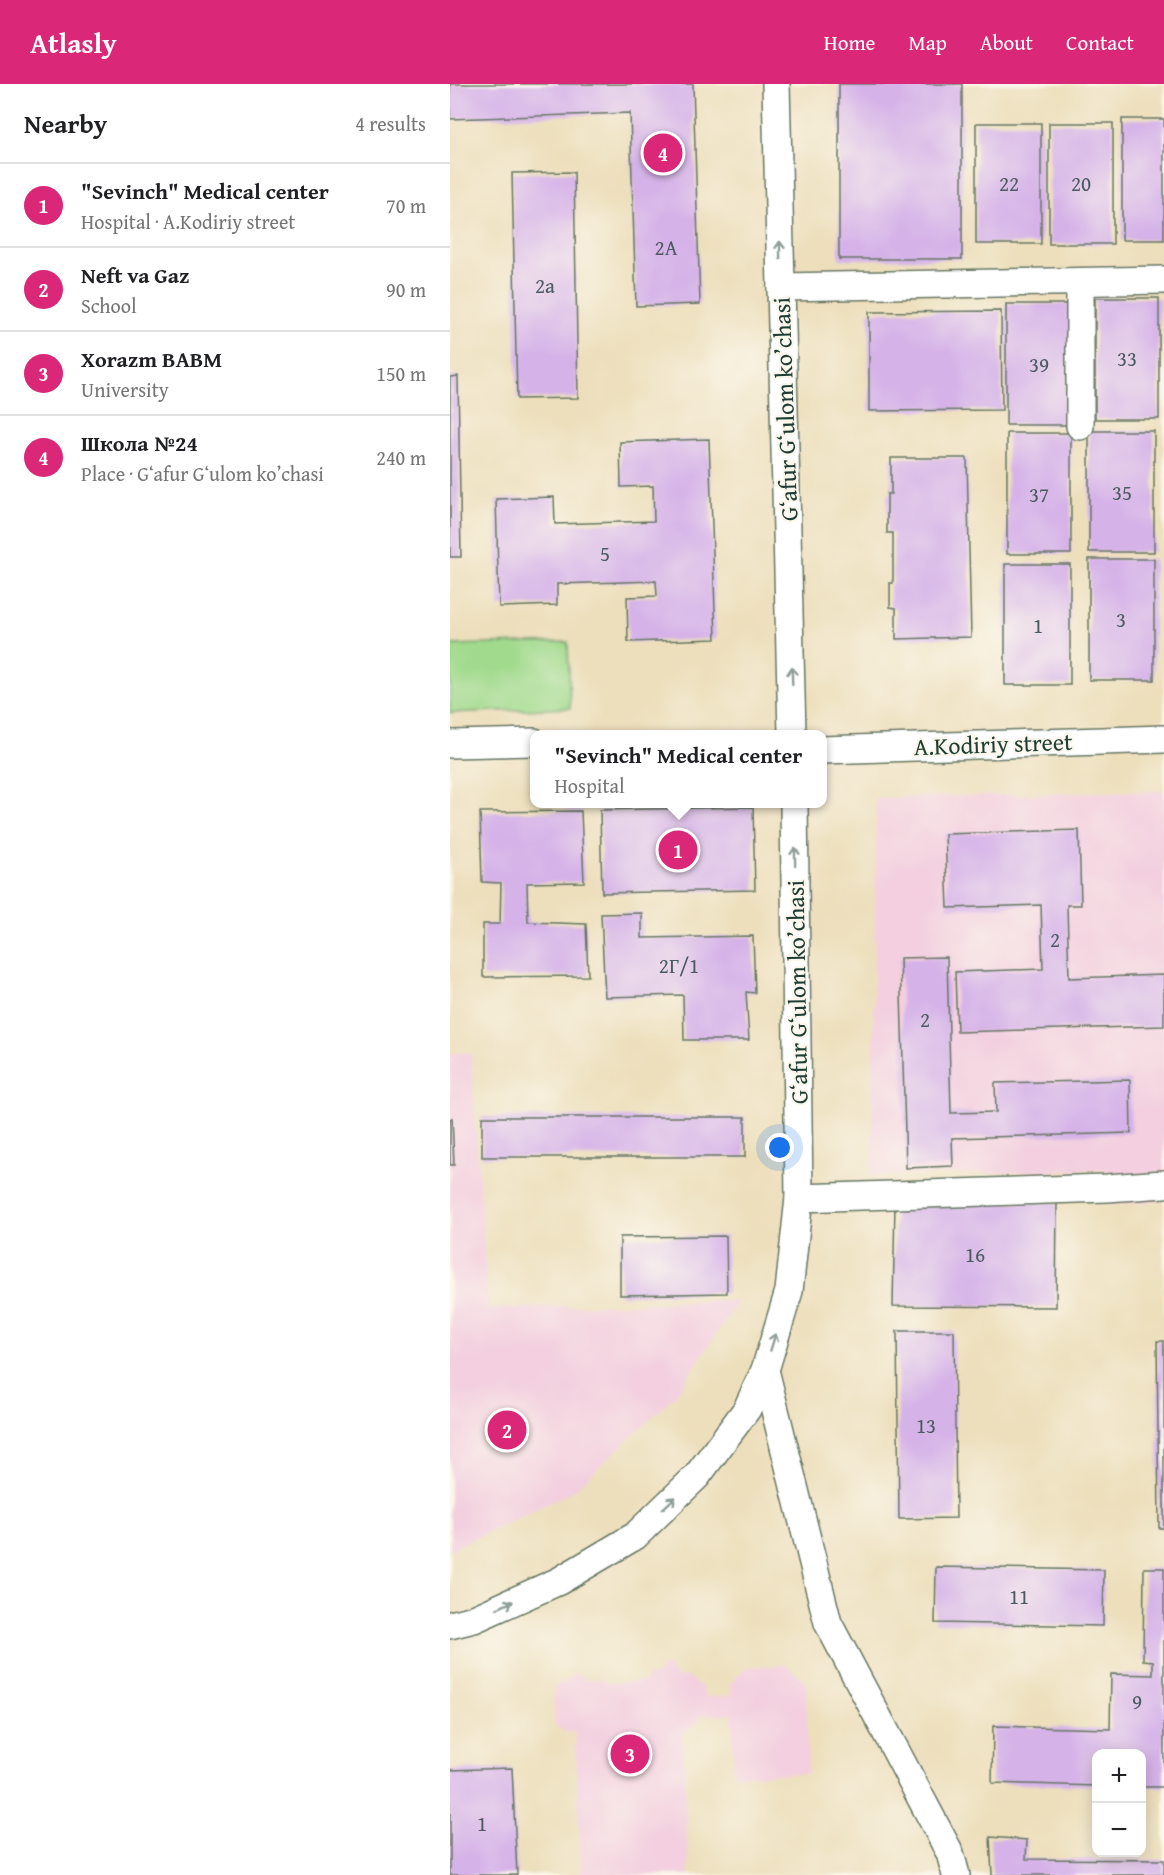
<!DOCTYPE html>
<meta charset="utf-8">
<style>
:root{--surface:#fff;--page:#f6f6f6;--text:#202124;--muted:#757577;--line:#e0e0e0;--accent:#db2777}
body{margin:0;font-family:"Gentium Book Plus",serif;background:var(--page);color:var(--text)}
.controls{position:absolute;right:18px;bottom:18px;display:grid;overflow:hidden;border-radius:12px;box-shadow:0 3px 15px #0003}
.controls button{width:54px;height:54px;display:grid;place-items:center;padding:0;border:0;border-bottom:2px solid var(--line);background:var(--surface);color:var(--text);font:30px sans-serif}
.you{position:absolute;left:330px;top:1064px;width:21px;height:21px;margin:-15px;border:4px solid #fff;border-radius:50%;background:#1a73e8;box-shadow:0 0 0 9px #1a73e833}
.badge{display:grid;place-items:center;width:39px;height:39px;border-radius:50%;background:var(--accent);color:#fff;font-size:20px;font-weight:700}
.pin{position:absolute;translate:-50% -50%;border:3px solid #fff;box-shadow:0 2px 6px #0006}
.popup{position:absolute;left:80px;top:646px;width:297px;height:78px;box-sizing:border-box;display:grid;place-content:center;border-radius:12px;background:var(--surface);filter:drop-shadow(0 2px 4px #0005);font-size:20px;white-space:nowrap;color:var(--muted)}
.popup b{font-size:22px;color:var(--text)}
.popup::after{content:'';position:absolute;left:50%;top:100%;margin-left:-12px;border:12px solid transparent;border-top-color:var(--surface)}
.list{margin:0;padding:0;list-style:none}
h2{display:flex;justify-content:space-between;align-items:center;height:78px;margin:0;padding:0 24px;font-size:26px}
h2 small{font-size:20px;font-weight:400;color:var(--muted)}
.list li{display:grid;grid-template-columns:39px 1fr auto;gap:18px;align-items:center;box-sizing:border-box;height:84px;padding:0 24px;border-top:2px solid var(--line)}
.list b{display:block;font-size:22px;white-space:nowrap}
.list p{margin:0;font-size:20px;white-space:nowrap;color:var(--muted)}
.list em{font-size:20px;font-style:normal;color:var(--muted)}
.map{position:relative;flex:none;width:714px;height:1791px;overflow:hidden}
header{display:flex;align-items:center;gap:36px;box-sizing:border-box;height:84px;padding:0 30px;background:var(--accent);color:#fff}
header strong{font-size:28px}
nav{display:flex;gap:33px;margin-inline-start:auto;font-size:21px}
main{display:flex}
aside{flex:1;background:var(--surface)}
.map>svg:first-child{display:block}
.built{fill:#f3cfdf}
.green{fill:#a1da8d;stroke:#608c60;stroke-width:1.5}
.building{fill:#d5b2e8}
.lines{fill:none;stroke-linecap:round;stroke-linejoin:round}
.minor-casing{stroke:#677664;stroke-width:30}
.minor{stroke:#fff;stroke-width:27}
.oneway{stroke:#8f9e9a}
.labels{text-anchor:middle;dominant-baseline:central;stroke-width:4.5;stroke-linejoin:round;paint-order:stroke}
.number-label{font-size:21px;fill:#4c5a61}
.street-label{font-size:24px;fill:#1f3d34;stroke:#fbf7ec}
</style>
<header>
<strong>Atlasly</strong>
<nav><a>Home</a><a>Map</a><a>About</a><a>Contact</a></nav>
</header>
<main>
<aside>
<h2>Nearby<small>4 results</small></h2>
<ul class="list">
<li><span class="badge">1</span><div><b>&quot;Sevinch&quot; Medical center</b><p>Hospital · A.Kodiriy street</p></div><em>70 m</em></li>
<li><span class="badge">2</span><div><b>Neft va Gaz</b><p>School</p></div><em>90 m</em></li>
<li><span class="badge">3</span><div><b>Xorazm BABM</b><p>University</p></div><em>150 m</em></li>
<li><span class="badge">4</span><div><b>Школа №24</b><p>Place · Gʻafur Gʻulom ko’chasi</p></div><em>240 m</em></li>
</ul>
</aside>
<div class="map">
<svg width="714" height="1791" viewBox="0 0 714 1791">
<rect width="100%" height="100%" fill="#fbf7ec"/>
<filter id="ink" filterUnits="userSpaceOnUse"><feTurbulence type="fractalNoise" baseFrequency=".0167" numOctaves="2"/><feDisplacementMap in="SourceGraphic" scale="12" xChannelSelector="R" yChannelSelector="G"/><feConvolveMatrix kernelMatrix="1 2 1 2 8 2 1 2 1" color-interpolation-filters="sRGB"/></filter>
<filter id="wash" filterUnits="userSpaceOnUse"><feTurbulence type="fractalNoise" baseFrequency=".008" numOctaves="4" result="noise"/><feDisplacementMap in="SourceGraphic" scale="24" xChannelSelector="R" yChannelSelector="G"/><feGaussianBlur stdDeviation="1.35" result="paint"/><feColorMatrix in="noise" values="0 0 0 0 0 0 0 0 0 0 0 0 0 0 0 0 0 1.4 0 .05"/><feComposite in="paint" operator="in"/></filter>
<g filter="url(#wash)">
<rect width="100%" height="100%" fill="#eddfbc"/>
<g class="built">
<polygon points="714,707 714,1117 658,1121 656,1086 422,1092 426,714"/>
<polygon points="0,969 21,969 38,1225 289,1216 225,1312 122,1408 0,1466"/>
<polygon points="216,1581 227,1593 238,1593 252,1603 256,1613 281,1612 280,1599 298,1583 336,1581 356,1598 358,1690 284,1691 282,1630 249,1631 249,1637 233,1650 239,1791 131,1791 125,1648 113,1648 104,1639 103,1607 109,1599 117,1597 126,1588 136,1596 152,1595 157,1599 194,1598 197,1593 206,1592"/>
</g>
<polygon class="green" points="118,558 120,624 0,629 0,561"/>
<g id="blocks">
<g class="building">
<polygon points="0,0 243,0 250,220 186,222 180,29 0,35"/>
<rect x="389" y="0" width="123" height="175"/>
<rect x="672" y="35" width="42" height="121"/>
<rect x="526" y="39" width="65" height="121"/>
<rect x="599" y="39" width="64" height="121"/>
<polygon points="124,88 128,314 67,315 62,89"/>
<rect x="645" y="214" width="64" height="121"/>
<rect x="556" y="220" width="65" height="121"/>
<polygon points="551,227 552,326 419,327 419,228"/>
<polygon points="8,292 11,473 0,473 0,293"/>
<rect x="639" y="347" width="65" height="121"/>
<rect x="557" y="349" width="64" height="121"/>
<polygon points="259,355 266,555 178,558 177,513 207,512 206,497 107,500 107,521 49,523 46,415 104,413 105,440 204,437 203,402 171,403 170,358"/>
<polygon points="441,374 517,374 521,553 446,555 446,524 440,523 440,499 443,499 443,449 437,449 437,410 441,410"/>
<rect x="639" y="475" width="65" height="121"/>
<rect x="555" y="480" width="65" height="121"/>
<polygon points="303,723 305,806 152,809 150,726"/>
<polygon points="131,727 134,798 77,799 78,838 136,840 138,892 33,893 33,840 50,840 51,799 32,798 30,728"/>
<polygon points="629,746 631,821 617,821 619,894 714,891 714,942 507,948 505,888 593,885 591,821 498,824 495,750"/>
<polygon points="192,829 192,854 303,852 305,909 296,908 299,956 234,956 233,911 155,913 151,830"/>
<polygon points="497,873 501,1029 546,1028 545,999 680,996 681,1049 502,1054 503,1082 456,1084 450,874"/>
<rect x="32" y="1033" width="263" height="40"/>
<polygon points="2,1034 4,1081 0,1081 0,1035"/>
<polygon points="607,1118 606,1223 443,1222 445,1119"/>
<polygon points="276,1152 277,1209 170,1211 170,1153"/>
<polygon points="447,1247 504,1247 506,1434 449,1435"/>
<polygon points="707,1257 714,1257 714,1444 709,1444"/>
<polygon points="486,1483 654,1486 653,1542 485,1539"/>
<polygon points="694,1484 714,1484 714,1703 692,1703 692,1670 646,1670 646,1702 542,1699 543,1642 660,1645 661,1590 703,1591 703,1577 693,1576"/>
<polygon points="62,1684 67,1791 0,1791 0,1686"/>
<polygon points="540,1753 577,1756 576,1775 714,1776 714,1791 542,1791"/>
</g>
</g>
</g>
<g filter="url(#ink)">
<use href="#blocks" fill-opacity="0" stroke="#677664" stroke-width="1.5"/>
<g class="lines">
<defs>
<g id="minor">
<polyline points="326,0 342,650"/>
<polyline points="630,198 630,342"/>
<polyline points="331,203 714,196"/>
<polyline points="0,660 84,658"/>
<polyline points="372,666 714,655"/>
<polyline points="349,1114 657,1104 714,1100"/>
<polyline points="315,1286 378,1539 500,1769 506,1791"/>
<polyline points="0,1541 24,1535 109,1497 185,1452 247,1392 297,1325 315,1286 339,1207 349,1114 344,720"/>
</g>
</defs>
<use href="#minor" class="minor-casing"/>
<use href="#minor" class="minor"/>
</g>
<defs><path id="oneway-shaft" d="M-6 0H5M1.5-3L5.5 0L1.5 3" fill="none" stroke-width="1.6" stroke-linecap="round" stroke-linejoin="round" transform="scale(1.5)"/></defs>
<g class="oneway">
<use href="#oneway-shaft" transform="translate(330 166) rotate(-91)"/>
<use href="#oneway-shaft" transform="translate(342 592) rotate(-92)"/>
<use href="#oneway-shaft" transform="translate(345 772) rotate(-91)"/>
<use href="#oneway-shaft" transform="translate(323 1258) rotate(-73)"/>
<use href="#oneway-shaft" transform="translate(219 1419) rotate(-43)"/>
<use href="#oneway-shaft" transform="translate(55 1521) rotate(-24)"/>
</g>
</g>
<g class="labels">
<g class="number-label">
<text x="559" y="99">22</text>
<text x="631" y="99">20</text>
<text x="216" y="163">2A</text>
<text x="95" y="201">2a</text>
<text x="677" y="274">33</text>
<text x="589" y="280">39</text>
<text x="672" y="408">35</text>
<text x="589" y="410">37</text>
<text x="155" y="469">5</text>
<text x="671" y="535">3</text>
<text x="588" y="541">1</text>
<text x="605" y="855">2</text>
<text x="229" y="881">2Г/1</text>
<text x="475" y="935">2</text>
<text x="525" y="1170">16</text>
<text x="476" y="1341">13</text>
<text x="569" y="1512">11</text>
<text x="687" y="1617">9</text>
<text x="32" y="1739">1</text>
</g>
<g class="street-label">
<text transform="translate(335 325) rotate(-92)">Gʻafur Gʻulom ko’chasi</text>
<text transform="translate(543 660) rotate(-2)">A.Kodiriy street</text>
<text transform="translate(347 908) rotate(-91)">Gʻafur Gʻulom ko’chasi</text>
</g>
</g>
</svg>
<div class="controls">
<button>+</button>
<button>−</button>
</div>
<div class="you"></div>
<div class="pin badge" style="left:228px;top:766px">1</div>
<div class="popup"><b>&quot;Sevinch&quot; Medical center</b>Hospital</div>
<div class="pin badge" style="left:57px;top:1346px">2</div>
<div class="pin badge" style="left:180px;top:1670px">3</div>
<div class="pin badge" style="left:213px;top:69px">4</div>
</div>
</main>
